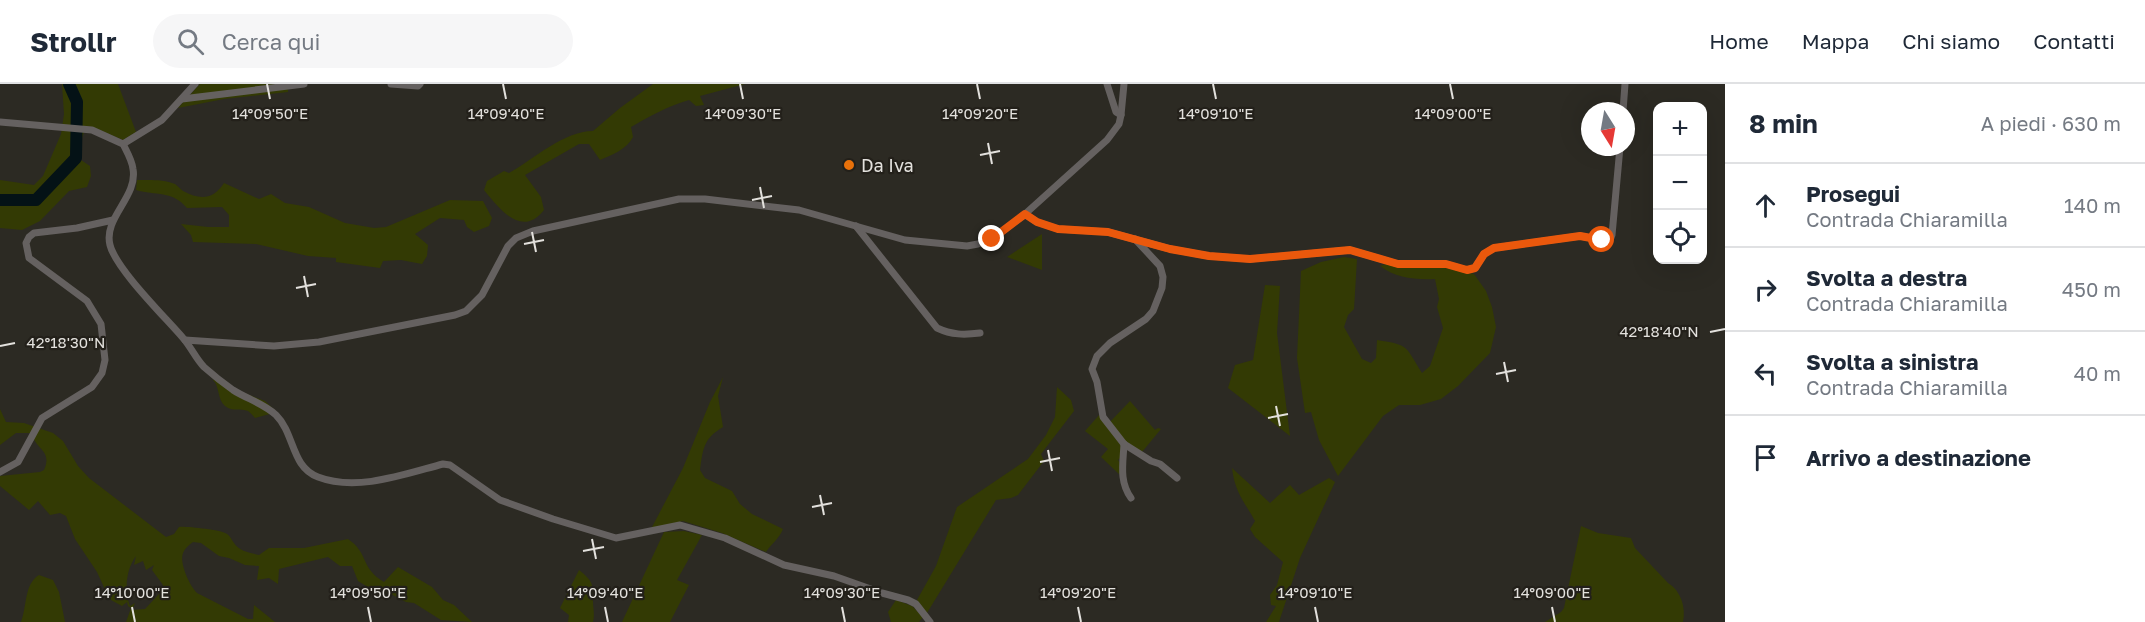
<!DOCTYPE html>
<html lang="it">
<meta charset="utf-8">
<style>
:root{--surface:#fff;--page:#f6f6f7;--text:#1f2937;--muted:#747a83;--line:#e0e1e3}
body{margin:0;font-family:"Golos Text",sans-serif;background:var(--page);color:var(--text)}
.controls{position:absolute;right:18px;top:18px;display:grid;overflow:hidden;border-radius:12px;box-shadow:0 6px 24px #0002}
.controls button{width:54px;height:54px;display:grid;place-items:center;padding:0;border:0;border-bottom:2px solid var(--line);background:var(--surface);color:var(--text);font:30px sans-serif}
.compass{position:absolute;left:1581px;top:18px;width:54px;height:54px;border-radius:50%;background:var(--surface);box-shadow:0 6px 24px #0002;rotate:169deg}
.stop{position:absolute;width:18px;height:18px;margin:-14px;border:4px solid #ea580c;border-radius:50%;background:#fff}
.stop.end{background:#ea580c;border-color:#fff;box-shadow:0 2px 6px #0008}
.list{margin:0;padding:0;list-style:none}
h2{display:flex;justify-content:space-between;align-items:center;height:78px;margin:0;padding:0 24px;font-size:26px}
h2 small{font-size:20px;font-weight:400;color:var(--muted)}
.list li{display:grid;grid-template-columns:39px 1fr auto;gap:18px;align-items:center;box-sizing:border-box;height:84px;padding:0 24px;border-top:2px solid var(--line)}
.list b{display:block;font-size:22px;white-space:nowrap}
.list p{margin:0;font-size:20px;white-space:nowrap;color:var(--muted)}
.list em{font-size:20px;font-style:normal;color:var(--muted)}
.icon{flex:none;width:33px;height:33px;fill:none;stroke:currentColor;stroke-width:2;stroke-linecap:round;stroke-linejoin:round}
.map{position:relative;flex:none;width:1725px;height:538px;overflow:hidden}
header{display:flex;align-items:center;gap:36px;box-sizing:border-box;height:84px;padding:0 30px;background:var(--surface);border-bottom:2px solid var(--line)}
header strong{font-size:28px}
nav{display:flex;gap:33px;margin-inline-start:auto;font-size:21px}
.search{width:420px;height:54px;background:var(--page);display:flex;align-items:center;gap:15px;box-sizing:border-box;padding:0 21px;border-radius:33px;color:var(--muted);font-size:22px}
main{display:flex}
aside{flex:1;background:var(--surface)}
.map>svg:first-child{display:block}
.green{fill:#333a04;fill-rule:evenodd}
.lines{fill:none;stroke-linecap:round;stroke-linejoin:round}
.river{stroke:#041216;stroke-width:12}
.minor{stroke:#656160;stroke-width:7}
.route{stroke:#ea580c;stroke-width:8}
.ticks{fill:none;stroke:#e3e1dd;stroke-width:2}
.food-dot{fill:#e8710a;stroke:#23201a;stroke-width:2}
.labels{text-anchor:middle;dominant-baseline:central;stroke-width:4.5;stroke-linejoin:round;paint-order:stroke}
.poi-label{font-size:18px;fill:#e3e1dd;stroke:#23201a;text-anchor:start}
.ticks-label{font-size:15px;text-anchor:middle;fill:#e3e1dd;stroke:#23201a;stroke-width:4.5;stroke-linejoin:round;paint-order:stroke}
</style>
<header>
<strong>Strollr</strong>
<div class="search"><svg class="icon" aria-label="search" viewBox="0 0 24 24"><circle cx="10" cy="10" r="6"/><path d="M15 15l6 6"/></svg>Cerca qui</div>
<nav><a>Home</a><a>Mappa</a><a>Chi siamo</a><a>Contatti</a></nav>
</header>
<main>
<div class="map">
<svg width="1725" height="538" viewBox="0 0 1725 538">
<rect width="100%" height="100%" fill="#2c2a23"/>
<g class="green">
<polygon points="62,0 118,0 136,48 123,56 100,46 86,43 79,62 81,76 90,82 91,92 87,103 69,107 40,137 22,146 0,144 0,96 34,101 43,92 61,50 64,30"/>
<polygon points="200,0 288,0 288,8 224,15 178,24"/>
<path d="M653,0H745L700,12L704,21L696,22L689,16C668,22 650,32 631,43L633,53C627,65 612,71 600,76L589,60H579L525,91L541,113L544,126C521,155 499,124 484,106L487,97L504,87L509,89C534,75 564,47 593,47L620,24Z"/>
<path d="M137,96C149,96 164,95 175,100C178,102 180,105 183,107C200,116 213,116 224,99L259,115L271,110L285,119L309,123L345,139L374,144L386,143L450,116L483,117L492,134L489,142L474,148L467,143L464,136L440,134L415,150L428,161L427,172L422,180L401,176L383,177L380,184L336,178V174L308,172L256,160L193,158L191,151L181,140L208,143H229V131L222,123L187,124C172,106 156,112 136,106Z"/>
<polygon points="1042,150 1042,186 1007,173"/>
<path d="M1344,173L1357,175L1354,225L1348,231L1344,243L1362,275L1371,279L1376,274L1377,256C1410,261 1405,262 1422,289L1430,282L1443,244L1437,223L1439,215L1435,195C1415,196 1396,194 1380,182L1386,180L1402,184L1437,182L1474,190L1486,207L1492,223L1496,243L1490,269L1458,302L1441,315L1420,321H1399L1383,332L1338,392L1319,356L1311,328L1305,329L1297,274L1301,187L1321,178Z"/>
<polygon points="1265,201 1280,202 1277,249 1290,352 1228,304 1235,281 1253,276"/>
<path d="M723,293L718,312L723,343C703,355 703,365 700,386L705,394L732,407L740,420L752,430L783,445C779,455 772,459 766,468L722,449L683,437L651,445L683,384L710,318Z"/>
<path d="M216,294L219,297L225,296L237,306L265,317L277,328L255,334C253,332 251,329 248,327C241,324 232,328 225,322C217,315 220,303 213,296Z"/>
<polygon points="1057,303 1071,316 1074,327 1041,370 1044,377 1018,411 1011,414 996,416 927,529 917,516 936,482 957,423 1028,375 1046,351 1055,333"/>
<polygon points="1130,317 1155,346 1158,344 1161,345 1142,368 1131,362 1118,376 1121,380 1120,391 1101,373 1108,365 1085,347 1100,330 1108,340"/>
<path d="M0,325L6,338L24,339L53,349L63,357L78,382L89,394L166,453L174,450L179,443C185,442 220,446 225,449C230,451 231,455 234,459C239,467 250,469 259,471L269,464H304L348,455C369,469 360,484 384,498L398,483L432,503L443,516L454,521L472,538L441,536L414,519L406,518L391,510L376,508L358,497L352,482H340L328,473L279,485L278,500L269,494L257,496L259,482L245,481L229,474L219,472L201,459L193,458C189,461 185,464 183,469C179,479 190,502 197,509L248,535H253L254,521L275,538H126L131,524L128,522L127,518L122,522L111,516L108,512L97,488L75,455L66,432L60,429L50,431L38,417L29,426L0,402V392L40,388L44,386C53,366 35,366 32,349H16L0,361ZM136,472L134,481L143,477L146,486L154,481L152,486L163,501L160,509L145,525L132,526L135,519L130,522C124,507 126,485 136,472Z"/>
<path d="M1232,384L1270,419L1290,401L1299,411L1329,394L1335,398L1300,474L1279,538H1266L1276,522L1271,521L1270,511L1277,501L1283,478L1255,453L1250,445L1255,437C1244,417 1235,409 1232,384Z"/>
<path d="M1581,442L1598,449L1631,454L1635,464L1668,499C1681,507 1686,523 1683,538H1545L1561,528L1564,524Z"/>
<polygon points="684,447 702,451 677,496 689,501 670,538 622,538 664,448"/>
<path d="M579,486C595,499 592,500 593,517C593,525 595,530 593,538H568L569,531L560,524Z"/>
<path d="M39,491L53,496L59,508L65,538H21C27,523 24,500 39,491Z"/>
<polygon points="896,516 912,522 923,533 919,538 891,538 888,528"/>
</g>
<g class="lines">
<polyline class="river" points="0,116 36,116 76,74 77,18 69,0"/>
<g class="minor">
<polyline points="391,0 418,2 420,0"/>
<polyline points="1107,0 1116,28 1121,31"/>
<polyline points="182,15 304,0"/>
<polyline points="1623,27 1625,0"/>
<path d="M0,38L92,46L123,60C127,68 132,76 133,85C138,113 103,134 110,161C116,185 165,233 183,254C191,263 196,275 204,283C213,291 223,299 233,306C247,315 263,319 276,331C295,350 291,383 318,393C357,408 405,390 443,380L450,381L500,416L553,435L616,454L680,441L725,454L784,481L834,492L882,509L908,516L916,520L930,538"/>
<polyline points="123,60 162,36 195,0"/>
<polyline points="1025,130 1037,138 1058,145 1108,148 1170,165 1209,172 1250,175 1350,166 1398,180 1446,180 1467,186 1475,184 1484,170 1494,164 1580,152 1606,157 1610,156 1612,151 1620,63"/>
<path d="M856,142L937,244C952,251 964,251 980,249"/>
<polyline points="1135,155 1160,182 1163,193 1162,204 1153,227 1146,235 1110,259 1097,272 1092,285 1097,298 1103,333 1124,360 1151,377 1160,380 1177,394"/>
<polyline points="185,256 274,262 319,258 455,231 466,227 482,211 508,162 516,154 533,147 679,115 705,115 799,126 905,156 967,162 978,160 992,155 1025,130 1107,56 1119,40 1121,31 1124,0"/>
<path d="M1124,360C1123,380 1119,397 1131,414"/>
<polyline points="0,388 18,378 42,334 92,303 102,289 105,276 101,240 87,217 29,174 26,159 29,153 34,149 77,144 113,136"/>
</g>
</g>
<g class="lines">
<polyline class="route" points="992,155 1025,130 1037,138 1058,145 1108,148 1170,165 1209,172 1250,175 1350,166 1398,180 1446,180 1467,186 1475,184 1484,170 1494,164 1580,152 1602,156"/>
</g>
<path class="ticks" d="M267,0L270,15M503,0L506,15M740,0L743,15M977,0L980,15M1213,0L1216,15M1450,0L1453,15M988,59L992,80M980,71L1000,67M760,103L764,124M752,116L772,112M532,148L536,168M524,160L544,156M304,192L308,213M296,204L316,200M1710,248L1725,245M0,262L15,259M1504,278L1508,298M1496,290L1516,286M1276,322L1280,342M1268,334L1288,330M1048,366L1052,387M1040,378L1060,374M820,411L824,431M812,423L832,419M592,455L596,475M583,467L604,463M132,523L135,538M368,523L371,538M605,523L608,538M842,523L845,538M1078,523L1081,538M1315,523L1318,538M1552,523L1555,538"/>
<circle class="food-dot" cx="849" cy="81" r="6"/>
<g class="labels">
<g class="poi-label">
<text x="861" y="81">Da Iva</text>
</g>
</g>
<g class="ticks-label">
<text x="270" y="35">14°09'50"E</text>
<text x="506" y="35">14°09'40"E</text>
<text x="743" y="35">14°09'30"E</text>
<text x="980" y="35">14°09'20"E</text>
<text x="1216" y="35">14°09'10"E</text>
<text x="1453" y="35">14°09'00"E</text>
<text x="1659" y="253">42°18'40"N</text>
<text x="66" y="264">42°18'30"N</text>
<text x="132" y="514">14°10'00"E</text>
<text x="368" y="514">14°09'50"E</text>
<text x="605" y="514">14°09'40"E</text>
<text x="842" y="514">14°09'30"E</text>
<text x="1078" y="514">14°09'20"E</text>
<text x="1315" y="514">14°09'10"E</text>
<text x="1552" y="514">14°09'00"E</text>
</g>
</svg>
<div class="controls">
<button>+</button>
<button>−</button>
<button><svg class="icon" aria-label="locate" viewBox="0 0 24 24"><circle cx="12" cy="12" r="6"/><path d="M12 2v4M12 18v4M2 12h4M18 12h4"/></svg></button>
</div>
<svg class="compass" viewBox="-18 -18 36 36"><path d="M0-13l5 13h-10z" fill="#e53935"/><path d="M0 13l5-13h-10z" fill="#747a83"/></svg>
<div class="stop" style="left:1602px;top:156px"></div>
<div class="stop end" style="left:992px;top:155px"></div>
</div>
<aside>
<h2>8 min<small>A piedi · 630 m</small></h2>
<ul class="list">
<li><svg class="icon" aria-label="ahead" viewBox="0 0 24 24"><path d="M12 20V5M6 11l6-6 6 6"/></svg><div><b>Prosegui</b><p>Contrada Chiaramilla</p></div><em>140 m</em></li>
<li><svg class="icon" aria-label="right" viewBox="0 0 24 24"><path d="M7 20v-9h11M14 6l5 5-5 5"/></svg><div><b>Svolta a destra</b><p>Contrada Chiaramilla</p></div><em>450 m</em></li>
<li><svg class="icon" aria-label="left" viewBox="0 0 24 24"><path d="M17 20v-9H6M10 6l-5 5 5 5"/></svg><div><b>Svolta a sinistra</b><p>Contrada Chiaramilla</p></div><em>40 m</em></li>
<li><svg class="icon" aria-label="arrive" viewBox="0 0 24 24"><path d="M6 21V4h12l-3 4 3 4H6"/></svg><div><b>Arrivo a destinazione</b></div></li>
</ul>
</aside>
</main>
